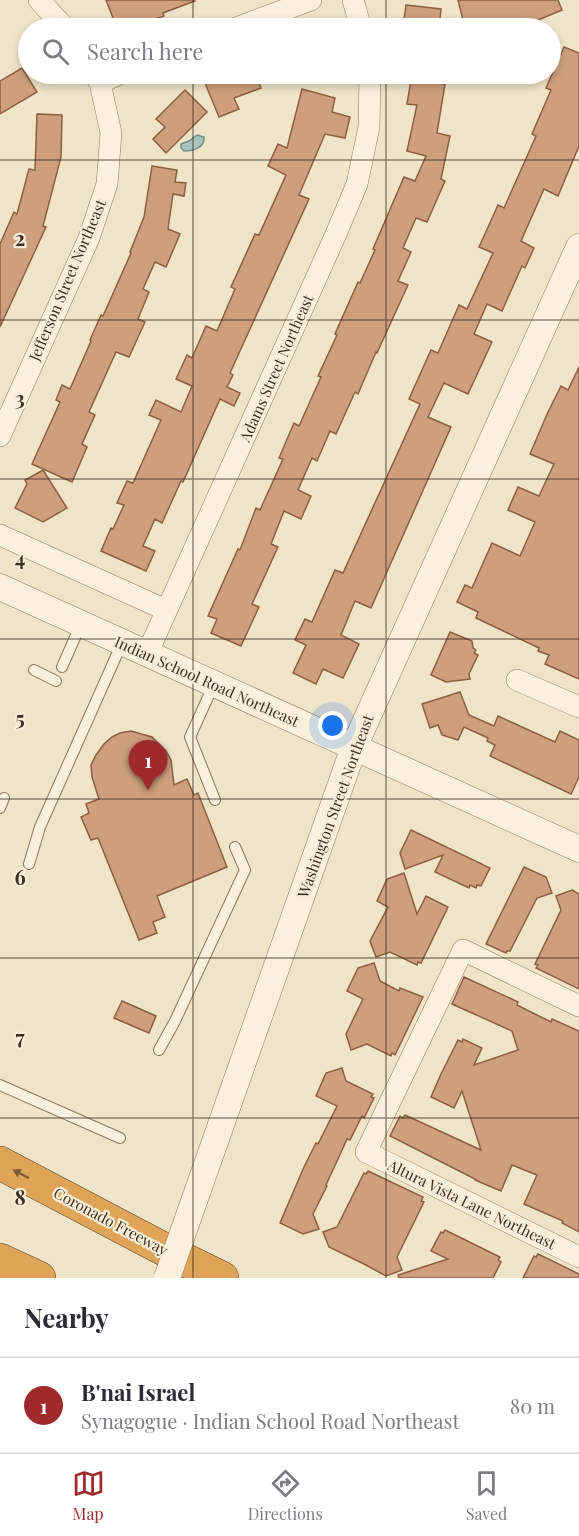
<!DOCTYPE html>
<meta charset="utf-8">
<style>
:root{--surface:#fff;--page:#f2f2f3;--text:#2b2b33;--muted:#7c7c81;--line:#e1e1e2;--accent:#9e2a2b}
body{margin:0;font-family:"Playfair Display",serif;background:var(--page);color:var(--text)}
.you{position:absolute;left:333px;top:726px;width:21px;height:21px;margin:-15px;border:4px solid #fff;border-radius:50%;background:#1a73e8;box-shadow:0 0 0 9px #1a73e833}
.badge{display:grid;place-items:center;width:39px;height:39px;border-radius:50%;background:var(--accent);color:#fff;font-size:20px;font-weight:700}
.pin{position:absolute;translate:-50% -50px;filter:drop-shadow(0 2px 3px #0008)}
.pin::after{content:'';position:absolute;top:32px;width:21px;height:18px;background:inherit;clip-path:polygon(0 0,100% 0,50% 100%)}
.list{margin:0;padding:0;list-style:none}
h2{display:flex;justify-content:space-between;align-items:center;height:78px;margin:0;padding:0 24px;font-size:26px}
h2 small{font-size:20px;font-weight:400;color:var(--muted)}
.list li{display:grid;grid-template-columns:39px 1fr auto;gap:18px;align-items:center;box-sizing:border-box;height:96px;padding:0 24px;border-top:2px solid var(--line)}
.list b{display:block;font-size:22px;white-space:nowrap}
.list p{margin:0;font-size:20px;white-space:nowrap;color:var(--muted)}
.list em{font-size:20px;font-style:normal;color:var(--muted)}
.icon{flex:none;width:33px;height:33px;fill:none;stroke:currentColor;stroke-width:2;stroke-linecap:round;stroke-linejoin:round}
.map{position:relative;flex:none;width:579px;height:1278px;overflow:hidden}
.search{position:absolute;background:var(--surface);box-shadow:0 3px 9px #0003;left:18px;right:18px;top:18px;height:66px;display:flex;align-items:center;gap:15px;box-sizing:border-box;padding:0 21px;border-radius:33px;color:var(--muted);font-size:22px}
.sheet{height:174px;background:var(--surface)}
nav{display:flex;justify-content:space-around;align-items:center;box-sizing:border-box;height:84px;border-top:2px solid var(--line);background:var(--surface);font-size:16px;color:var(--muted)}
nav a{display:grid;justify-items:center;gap:3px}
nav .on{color:var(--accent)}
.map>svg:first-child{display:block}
.water{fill:#a9c4bc;stroke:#6f938a;stroke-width:1.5}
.building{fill:#cf9f7d;stroke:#8d5f41;stroke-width:1.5}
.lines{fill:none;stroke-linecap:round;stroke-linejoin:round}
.service-casing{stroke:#8d765c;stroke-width:12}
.minor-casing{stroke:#8d765c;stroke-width:22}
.tertiary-casing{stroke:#8d765c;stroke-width:27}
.motorway-casing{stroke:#5b4430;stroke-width:34}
.service{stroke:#faf1dc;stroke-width:10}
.minor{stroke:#faf1dc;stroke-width:21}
.tertiary{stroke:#faf1dc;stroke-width:26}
.motorway{stroke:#e0a458;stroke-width:33}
.tertiary-bridge-casing{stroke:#8d765c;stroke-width:27;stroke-linecap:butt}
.tertiary-bridge{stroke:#faf1dc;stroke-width:26}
.oneway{fill:#7e5d36}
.grid{fill:none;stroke:#3d2e20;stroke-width:1.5;stroke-opacity:0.55}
.labels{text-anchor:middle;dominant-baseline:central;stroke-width:4.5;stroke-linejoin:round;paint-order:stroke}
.street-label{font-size:15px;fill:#3d2e20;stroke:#f7eed8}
.grid-label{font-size:20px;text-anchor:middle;font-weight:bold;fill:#3d2e20;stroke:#f7eed8;stroke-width:4.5;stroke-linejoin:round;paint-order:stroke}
</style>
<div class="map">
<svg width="579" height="1278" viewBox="0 0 579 1278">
<rect width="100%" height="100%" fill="#f0e4c8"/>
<path class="water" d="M197,135L204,137C205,148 193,151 184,151L181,148V144L189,141Z"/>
<g class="building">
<polygon points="106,0 194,0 195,1 163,13 164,16 129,28 117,28"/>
<polygon points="458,0 558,0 562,10 519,28 465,28"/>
<polygon points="406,5 441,9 439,28 403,28"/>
<polygon points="564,47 579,53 579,146 558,196 544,189 521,241 534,248 525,268 522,266 502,311 487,304 474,334 492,342 468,394 444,383 428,417 451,427 371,608 355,601 341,635 359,644 343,678 323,669 316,684 293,673 306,645 295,640 305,619 312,622 335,570 343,573 420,404 409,399 431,350 438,353 459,305 467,309 493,253 479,247 498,205 504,208 536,136 532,134 551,90 546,88"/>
<polygon points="22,68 37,92 0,114 0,81"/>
<polygon points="229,74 255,74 261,88 234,98 239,109 219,117 205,83"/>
<polygon points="412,74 434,74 433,82 445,84 437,133 450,136 441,179 445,181 427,222 416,218 403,248 411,252 398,281 408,285 377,353 376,352 358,394 355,392 336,434 330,431 317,461 312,458 298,490 311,496 301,519 284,511 271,544 278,547 252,604 259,607 241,646 211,633 217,619 208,616 238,549 240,550 256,508 260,510 283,459 279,458 294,423 299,426 321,377 318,376 337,335 335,334 358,282 360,283 375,250 373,249 404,177 415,181 426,156 407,151 417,105 407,104"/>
<polygon points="302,89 335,98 332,112 350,117 345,138 325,134 299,195 309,199 230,373 233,375 227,387 240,393 234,406 220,399 183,482 181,481 162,523 155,519 143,546 155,551 146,571 101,551 111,528 113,529 124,505 117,503 127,481 133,483 161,420 149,415 156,400 181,412 192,386 176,379 187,355 192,358 206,326 217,331 235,289 231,287 255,234 259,235 286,175 268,166 278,144 287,148"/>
<polygon points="185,90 207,112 166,153 153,139 165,127 156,119"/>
<polygon points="37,114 62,115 61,157 43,226 46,227 0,327 0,244 14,212 17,214 29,169 35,170"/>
<polygon points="152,166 177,170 175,182 186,183 184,196 173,194 168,229 180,234 166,267 155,262 143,289 149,292 138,319 145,322 129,357 116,352 89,412 95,415 82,444 87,447 72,482 32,464 60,402 56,400 62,385 70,389 91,341 90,340 101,315 103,316 131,253 130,252 144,217"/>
<polygon points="579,367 579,679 545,664 549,655 538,651 539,648 476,618 478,612 457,602 465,585 472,588 492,543 520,556 535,522 508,510 518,487 539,496 554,464 530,454 548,412 561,386 568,390"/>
<polygon points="43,470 67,508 43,522 15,508 27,484 25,480"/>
<polygon points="450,632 472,641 473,648 476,650 474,653 478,655 469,674 470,679 446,682 431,675"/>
<polygon points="460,692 469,715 494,726 498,716 555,742 560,731 579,740 579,777 571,794 490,756 495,745 487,741 488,738 464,727 458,740 442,735 438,725 430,728 422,704"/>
<polygon points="131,731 152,737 166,751 171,760 174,785 187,779 194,795 198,793 227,867 157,896 165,917 153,922 157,933 139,940 98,838 91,840 81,817 89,813 86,804 99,799 92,777 91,765 96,755 104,744 112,737 120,733"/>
<polygon points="411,830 490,868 481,886 477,885 476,888 470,885 469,888 435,872 443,855 405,869 400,853"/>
<polygon points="524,867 546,877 552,893 537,898 510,951 507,951 506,953 486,944"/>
<polygon points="404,873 417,914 426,896 448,907 421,963 418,962 417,965 390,952 376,957 370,941 388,907 377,901 387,879"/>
<polygon points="572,890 579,894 579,989 536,968 538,965 535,964 561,910 556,896"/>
<polygon points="374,963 380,981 399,991 400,988 423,997 395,1055 392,1053 391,1056 367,1044 351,1050 346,1034 363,999 347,991 358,968"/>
<polygon points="464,977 518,1002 517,1005 551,1022 552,1019 579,1031 579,1232 562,1223 563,1221 524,1204 537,1175 512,1165 501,1191 475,1180 475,1179 390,1136 400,1116 403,1118 405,1115 481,1150 462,1091 454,1108 431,1097 441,1074 458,1040 462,1042 463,1039 482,1048 474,1065 518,1050 512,1031 452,1004"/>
<polygon points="122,1001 156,1016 149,1033 114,1018"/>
<polygon points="342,1068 346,1081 373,1094 371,1097 374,1098 364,1118 362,1116 350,1140 347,1139 343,1148 326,1185 327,1186 313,1214 319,1229 303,1234 280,1223 304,1167 316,1143 318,1144 337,1106 316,1096 326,1073"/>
<polygon points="368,1171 423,1197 421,1201 424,1202 397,1257 402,1270 386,1276 364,1264 329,1247 323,1232 337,1227 364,1173 366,1174"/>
<polygon points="445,1230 500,1257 498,1260 501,1262 493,1278 399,1278 398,1275 448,1259 431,1251 441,1232 443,1233"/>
<polygon points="538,1254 579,1274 579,1278 523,1278 534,1256 536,1257"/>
</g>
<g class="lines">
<defs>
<g id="service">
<polyline points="62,667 81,624"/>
<polyline points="34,670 56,681"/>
<polyline points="214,684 190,737 215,800"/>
<polyline points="0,808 4,798"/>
<polyline points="29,864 40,827 122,643"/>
<polyline points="159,1050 175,1021 245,870 235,847"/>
<polyline points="0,1085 120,1138"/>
</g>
<g id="minor">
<polyline points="39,0 65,28"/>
<polyline points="353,0 361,28"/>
<polyline points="236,28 311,0"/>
<polyline points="100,83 119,74"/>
<polyline points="0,436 89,238 107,184 111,133 100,83 94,74"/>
<polyline points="0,535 166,610"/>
<polyline points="147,654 336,234 357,184 369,127 370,74"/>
<polyline points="517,680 579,707"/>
<polyline points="579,1006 463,950 366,1152 579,1257"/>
</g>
<g id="tertiary">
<polyline points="0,587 579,849"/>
<polyline points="198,1190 354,747 579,247"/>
</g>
<g id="motorway">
<polyline points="0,1163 175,1255 222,1278"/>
<polyline points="0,1260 39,1278"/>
</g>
</defs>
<use href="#service" class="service-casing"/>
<use href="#minor" class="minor-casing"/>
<use href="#tertiary" class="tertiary-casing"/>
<use href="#motorway" class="motorway-casing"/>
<use href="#service" class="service"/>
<use href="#minor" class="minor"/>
<use href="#tertiary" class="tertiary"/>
<use href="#motorway" class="motorway"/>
<defs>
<polyline id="tertiary-bridge" points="167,1278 198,1190"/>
</defs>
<use href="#tertiary-bridge" class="tertiary-bridge-casing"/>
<use href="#tertiary-bridge" class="tertiary-bridge"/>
</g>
<defs><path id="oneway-solid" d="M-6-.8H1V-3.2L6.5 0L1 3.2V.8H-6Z" transform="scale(1.5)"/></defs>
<use class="oneway" href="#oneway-solid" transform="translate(21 1174) rotate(-152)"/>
<path class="grid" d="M193,0V28M386,0V28M193,74V1278M386,74V1278M0,160H579M0,320H579M0,479H579M0,639H579M0,799H579M0,958H579M0,1118H579"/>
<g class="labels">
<g class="street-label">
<text transform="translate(67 280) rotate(-67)">Jefferson Street Northeast</text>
<text transform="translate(276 368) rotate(-66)">Adams Street Northeast</text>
<text transform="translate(207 681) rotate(24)">Indian School Road Northeast</text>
<text transform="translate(335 806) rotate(-70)">Washington Street Northeast</text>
<text transform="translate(472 1204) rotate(26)">Altura Vista Lane Northeast</text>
<text transform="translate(111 1221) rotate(28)">Coronado Freeway</text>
</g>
</g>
<g class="grid-label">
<text x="20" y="246">2</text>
<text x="20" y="406">3</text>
<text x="20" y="566">4</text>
<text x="20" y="726">5</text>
<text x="20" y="885">6</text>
<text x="20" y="1045">7</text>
<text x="20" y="1205">8</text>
</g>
</svg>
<div class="you"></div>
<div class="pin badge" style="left:148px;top:790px">1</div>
<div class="search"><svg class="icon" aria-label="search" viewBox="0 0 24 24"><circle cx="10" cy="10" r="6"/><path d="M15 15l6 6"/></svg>Search here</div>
</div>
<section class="sheet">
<h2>Nearby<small></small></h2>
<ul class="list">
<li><span class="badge">1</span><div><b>B'nai Israel</b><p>Synagogue · Indian School Road Northeast</p></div><em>80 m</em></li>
</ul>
</section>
<nav>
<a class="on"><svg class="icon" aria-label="map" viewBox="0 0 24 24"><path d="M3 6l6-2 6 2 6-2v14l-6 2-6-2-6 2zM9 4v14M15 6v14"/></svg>Map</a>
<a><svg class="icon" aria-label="directions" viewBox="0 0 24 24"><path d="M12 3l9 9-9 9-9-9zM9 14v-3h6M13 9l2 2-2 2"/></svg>Directions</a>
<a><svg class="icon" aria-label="saved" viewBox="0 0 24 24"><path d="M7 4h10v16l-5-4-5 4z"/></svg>Saved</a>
</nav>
